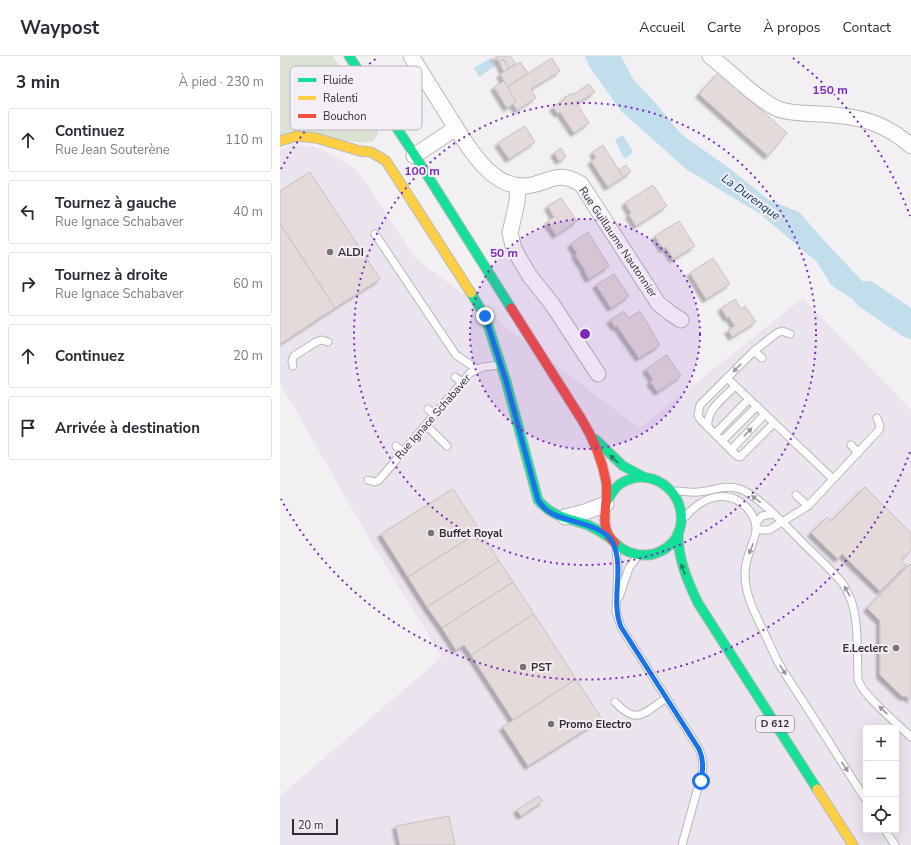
<!DOCTYPE html>
<html lang="fr">
<meta charset="utf-8">
<style>
:root{--surface:#fff;--page:#f7f7f7;--text:#2b2b33;--muted:#7c7c81;--line:#e1e1e2}
body{margin:0;font-family:"Nunito Sans",sans-serif;background:var(--page);color:var(--text)}
.controls{position:absolute;right:12px;bottom:12px;display:grid;overflow:hidden;border-radius:4px;box-shadow:0 4px 16px #0002}
.controls button{width:36px;height:36px;display:grid;place-items:center;padding:0;border:0;border-bottom:1px solid var(--line);background:var(--surface);color:var(--text);font:20px sans-serif}
.scale{position:absolute;left:12px;bottom:10px;width:46px;box-sizing:border-box;padding-left:4px;border:2px solid #312f32;border-top:0;font-size:11px;line-height:14px;white-space:nowrap;color:#312f32;-webkit-text-stroke:3px #f4eef6;paint-order:stroke}
.stop{position:absolute;width:12px;height:12px;margin:-9px;border:3px solid #1a73e8;border-radius:50%;background:#fff}
.stop.end{background:#1a73e8;border-color:#fff;box-shadow:0 1px 4px #0008}
.list{margin:0;padding:0;list-style:none}
h2{display:flex;justify-content:space-between;align-items:center;height:52px;margin:0;padding:0 16px;font-size:17px}
h2 small{font-size:13px;font-weight:400;color:var(--muted)}
.list li{display:grid;grid-template-columns:26px 1fr auto;gap:12px;align-items:center;box-sizing:border-box;height:64px;margin:0 8px 8px;padding:0 8px;border:1px solid var(--line);border-radius:4px}
.list b{display:block;font-size:15px;white-space:nowrap}
.list p{margin:0;font-size:13px;white-space:nowrap;color:var(--muted)}
.list em{font-size:13px;font-style:normal;color:var(--muted)}
.icon{flex:none;width:22px;height:22px;fill:none;stroke:currentColor;stroke-width:2;stroke-linecap:round;stroke-linejoin:round}
.map{position:relative;flex:none;width:631px;height:789px;overflow:hidden}
header{display:flex;align-items:center;gap:24px;box-sizing:border-box;height:56px;padding:0 20px;background:var(--surface);border-bottom:1px solid var(--line)}
header strong{font-size:19px}
nav{display:flex;gap:22px;margin-inline-start:auto;font-size:14px}
main{display:flex}
aside{flex:1;background:var(--surface)}
.map>svg:first-child{display:block}
.built{fill:#ebe3ed;fill-rule:evenodd}
.green{fill:#dae3d3}
.water{fill:#c2ddec}
.lines{fill:none;stroke-linecap:round;stroke-linejoin:round}
.river{stroke:#c2ddec;stroke-width:28}
.building{fill:#e3dad9;stroke:#c5c2c3;filter:url(#shadow)}
.lane-casing{stroke:#b9b7ba;stroke-width:9}
.street-casing{stroke:#b9b7ba;stroke-width:17}
.fast-casing{stroke:#b9b7ba;stroke-width:11}
.slow-casing{stroke:#b9b7ba;stroke-width:11}
.jam-casing{stroke:#b9b7ba;stroke-width:11}
.lane{stroke:#fdfdfd;stroke-width:7}
.street{stroke:#fdfdfd;stroke-width:15}
.fast{stroke:#16e098;stroke-width:9}
.slow{stroke:#ffcf43;stroke-width:9}
.jam{stroke:#f24e42;stroke-width:9}
.oneway{fill:#979698}
.oneway2{fill:#257f60}
.route{stroke:#1a73e8;stroke-width:5}
.ring{fill:none;stroke:#7b2cbf;stroke-width:2;stroke-dasharray:2 4}
.poi-dot{fill:#757376;stroke:#f4eef6;stroke-width:1.5}
.labels{text-anchor:middle;dominant-baseline:central;stroke-width:4;stroke-linejoin:round;paint-order:stroke}
.shield{fill:#f4eef6;stroke:#6c686d;stroke-width:1}
.shield-label{font-size:10px;font-weight:bold;fill:#312f32}
.street-label{font-size:11px;fill:#312f32;stroke:#f4eef6}
.poi-label{font-size:11px;font-weight:bold;fill:#312f32;stroke:#f4eef6;text-anchor:start}
.water-label{font-size:12px;font-style:italic;fill:#00394e;stroke:#f4eef6}
.key{fill:#f4eef6;stroke:#bab5bb;stroke-width:1}
.key-label{font-size:11px;fill:#312f32}
.centre{fill:#7b2cbf;stroke:#f4eef6;stroke-width:2}
.ring-label{font-size:12px;text-anchor:middle;font-weight:bold;fill:#7b2cbf;stroke:#f4eef6;stroke-width:4;stroke-linejoin:round;paint-order:stroke}
</style>
<header>
<strong>Waypost</strong>
<nav><a>Accueil</a><a>Carte</a><a>À propos</a><a>Contact</a></nav>
</header>
<main>
<aside>
<h2>3 min<small>À pied · 230 m</small></h2>
<ul class="list">
<li><svg class="icon" aria-label="ahead" viewBox="0 0 24 24"><path d="M12 20V5M6 11l6-6 6 6"/></svg><div><b>Continuez</b><p>Rue Jean Souterène</p></div><em>110 m</em></li>
<li><svg class="icon" aria-label="left" viewBox="0 0 24 24"><path d="M17 20v-9H6M10 6l-5 5 5 5"/></svg><div><b>Tournez à gauche</b><p>Rue Ignace Schabaver</p></div><em>40 m</em></li>
<li><svg class="icon" aria-label="right" viewBox="0 0 24 24"><path d="M7 20v-9h11M14 6l5 5-5 5"/></svg><div><b>Tournez à droite</b><p>Rue Ignace Schabaver</p></div><em>60 m</em></li>
<li><svg class="icon" aria-label="ahead" viewBox="0 0 24 24"><path d="M12 20V5M6 11l6-6 6 6"/></svg><div><b>Continuez</b></div><em>20 m</em></li>
<li><svg class="icon" aria-label="arrive" viewBox="0 0 24 24"><path d="M6 21V4h12l-3 4 3 4H6"/></svg><div><b>Arrivée à destination</b></div></li>
</ul>
</aside>
<div class="map">
<svg width="631" height="789" viewBox="0 0 631 789">
<defs>
<filter id="shadow"><feDropShadow dx="-3.5" dy="3.5" stdDeviation="1" flood-color="#0004"/></filter>
</defs>
<rect width="100%" height="100%" fill="#f3f0f4"/>
<path class="built" d="M13,88L40,92L74,112L81,119L134,201L359,372L523,242L631,354V789H0V740L162,601L90,484L0,327V94ZM586,672H616V774H586Z"/>
<polygon class="green" points="0,0 53,0 95,63 98,77 94,85 87,87 0,79"/>
<g class="water">
<polygon points="305,0 341,0 353,23 372,43 401,78 449,112 489,144 519,156 551,192 592,235 627,263 580,248 551,229 537,206 480,158 406,113 341,55 309,10"/>
<polygon points="211,2 215,10 199,21 194,12"/>
<polygon points="343,79 353,96 346,102 342,101 342,98 335,84"/>
</g>
<g class="lines">
<polyline class="river" points="587,239 631,269"/>
</g>
<g class="building">
<polygon points="215,0 230,0 236,8 229,12 223,3 219,6"/>
<polygon points="272,2 280,15 251,33 256,42 237,54 233,48 236,46 227,31"/>
<polygon points="223,3 229,12 224,16 219,6"/>
<polygon points="240,6 248,17 227,31 220,18"/>
<polygon points="439,16 507,77 488,100 419,38"/>
<polygon points="224,25 236,46 227,52 214,31"/>
<polygon points="309,28 315,36 299,46 298,45 296,46 309,67 294,77 280,56 278,58 273,51 285,43 284,42 292,37 293,39"/>
<polygon points="245,70 255,86 229,103 218,87"/>
<polygon points="323,89 343,121 328,131 311,105 316,102 313,96"/>
<polygon points="281,92 286,101 279,105 274,97"/>
<polygon points="346,109 351,116 343,121 339,114"/>
<polygon points="30,116 100,223 55,252 0,168 0,135"/>
<polygon points="373,129 387,150 356,170 349,159 351,157 345,147"/>
<polygon points="281,142 297,165 276,179 267,166 274,161 268,150"/>
<polygon points="399,165 415,190 393,203 386,191 383,193 375,180"/>
<polygon points="0,168 55,252 0,288"/>
<polygon points="308,176 329,210 309,223 304,215 305,214 295,199 297,198 291,188"/>
<polygon points="433,202 450,228 426,243 410,217"/>
<polygon points="334,218 349,240 331,252 316,229"/>
<polygon points="455,243 461,253 465,250 476,266 452,281 448,274 455,270 449,261 447,262 441,252"/>
<polygon points="344,255 349,262 360,255 380,289 359,302 337,270 335,271 330,264"/>
<polygon points="387,299 401,320 378,336 370,326 373,324 366,313"/>
<polygon points="585,431 631,477 631,494 621,504 626,509 600,535 562,498 558,503 531,477 547,461 551,465"/>
<polygon points="173,433 200,475 128,521 101,478"/>
<polygon points="200,475 219,505 147,551 128,521"/>
<polygon points="219,505 233,526 162,572 147,551"/>
<polygon points="631,507 631,644 628,641 622,640 600,619 600,565 587,552"/>
<polygon points="233,526 254,558 191,599 184,589 176,594 162,572"/>
<polygon points="254,558 296,623 233,664 191,599"/>
<polygon points="296,623 322,663 248,710 223,671"/>
<polygon points="259,740 263,745 241,760 237,754"/>
<polygon points="169,760 175,789 120,789 116,770"/>
</g>
<g class="lines">
<defs>
<g id="lane">
<polyline points="95,178 176,299 197,313"/>
<polyline points="474,295 482,302"/>
<polyline points="13,310 12,305 14,300 36,286 42,284 48,286"/>
<polyline points="175,321 182,326"/>
<polyline points="447,322 553,423"/>
<polyline points="148,353 155,359"/>
<polyline points="494,367 460,401 457,400 420,363 418,359 420,349 474,295 497,277 502,275 510,278"/>
<polyline points="146,369 167,390"/>
<path d="M428,371C426,353 444,342 455,330"/>
<polyline points="435,378 469,343"/>
<polyline points="442,385 477,350"/>
<polyline points="571,389 578,397"/>
<polyline points="116,390 123,396"/>
<polyline points="451,394 485,358"/>
<polyline points="88,424 94,426 99,424 190,317 203,311 219,309"/>
<path d="M397,435C404,435 411,437 418,436C433,435 445,428 460,433C479,440 508,472 523,487C536,500 551,513 563,528C566,533 569,539 571,544C579,566 577,599 578,623C579,636 620,670 631,681"/>
<polyline points="516,439 528,450"/>
<path d="M406,460C422,441 449,431 468,453C484,473 472,483 467,504C463,517 465,529 469,542C472,552 477,561 481,570C487,582 492,594 498,606C506,620 515,633 524,647C545,679 565,712 586,744"/>
<polyline points="476,467 482,460 492,458"/>
<polyline points="477,471 479,474 489,474 528,450 599,374 600,370 597,362"/>
<polyline points="336,495 338,511 336,555 341,571 419,693 422,701 423,709 422,717 402,789"/>
<polyline points="339,541 349,512 357,501"/>
<path d="M335,646C357,670 364,657 386,642"/>
<polyline points="605,774 615,789"/>
</g>
<g id="street">
<polyline points="131,0 176,72 134,100"/>
<path d="M430,0C442,10 454,20 465,30C475,38 486,48 498,53C512,58 526,57 540,58C577,60 603,65 631,90"/>
<path d="M176,72C192,97 216,137 252,129C273,124 279,115 301,128L378,247L390,257L401,264"/>
<polyline points="238,130 237,146 230,177 234,193 249,219 272,248 318,318"/>
<polyline points="285,461 305,456 326,448"/>
</g>
<g id="fast">
<polyline points="69,0 132,95 231,252"/>
<path d="M191,237L205,260L226,325L258,444C272,461 288,462 308,469C316,473 323,477 330,482"/>
<polyline points="315,383 343,410 364,421"/>
<path d="M327,445C331,439 334,432 340,428C376,405 416,446 396,482C391,490 383,495 374,498C360,501 346,497 335,487"/>
<path d="M398,477C398,503 407,524 418,547L537,733"/>
</g>
<g id="slow">
<polyline points="0,85 17,80 36,82 80,95 91,96 106,105 191,237"/>
<polyline points="537,733 573,789"/>
</g>
<path id="jam" d="M231,252L302,364C313,382 322,404 326,425C330,446 316,471 335,487"/>
</defs>
<use href="#lane" class="lane-casing"/>
<use href="#street" class="street-casing"/>
<use href="#fast" class="fast-casing"/>
<use href="#slow" class="slow-casing"/>
<use href="#jam" class="jam-casing"/>
<use href="#lane" class="lane"/>
<use href="#street" class="street"/>
<use href="#fast" class="fast"/>
<use href="#slow" class="slow"/>
<use href="#jam" class="jam"/>
</g>
<defs><path id="oneway-solid" d="M-6-.8H1V-3.2L6.5 0L1 3.2V.8H-6Z"/></defs>
<g class="oneway">
<use href="#oneway-solid" transform="translate(457 312) rotate(135)"/>
<use href="#oneway-solid" transform="translate(468 376) rotate(-46)"/>
<use href="#oneway-solid" transform="translate(476 443) rotate(-142)"/>
<use href="#oneway-solid" transform="translate(471 493) rotate(111)"/>
<use href="#oneway-solid" transform="translate(567 535) rotate(-119)"/>
<use href="#oneway-solid" transform="translate(503 614) rotate(58)"/>
<use href="#oneway-solid" transform="translate(603 654) rotate(-136)"/>
<use href="#oneway-solid" transform="translate(565 711) rotate(57)"/>
</g>
<g class="oneway2">
<use href="#oneway-solid" transform="translate(334 403) rotate(-137)"/>
<use href="#oneway-solid" transform="translate(403 513) rotate(-110)"/>
</g>
<g class="lines">
<path class="route" d="M205,260L226,325L258,444C262,450 265,454 271,457C286,466 324,468 333,487C345,514 330,544 341,571L419,693C424,704 423,713 421,725"/>
</g>
<circle cx="305" cy="278" r="115" fill="#7b2cbf" fill-opacity=".12"/>
<g class="ring">
<circle cx="305" cy="278" r="115"/>
<circle cx="305" cy="278" r="231"/>
<path d="M630 396A346 346 0 0 1 1 443M1 113A346 346 0 0 1 97 2M513 2A346 346 0 0 1 630 160"/>
</g>
<g class="poi-dot">
<circle cx="50" cy="196" r="4"/>
<circle cx="151" cy="477" r="4"/>
<circle cx="616" cy="592" r="4"/>
<circle cx="243" cy="611" r="4"/>
<circle cx="271" cy="668" r="4"/>
</g>
<g class="labels">
<rect class="shield" x="476" y="660" width="38" height="16" rx="3"/>
<g class="shield-label">
<text x="495" y="668">D 612</text>
</g>
<g class="street-label">
<text transform="translate(338 186) rotate(56)">Rue Guillaume Nautonnier</text>
<text transform="translate(153 361) rotate(-49)">Rue Ignace Schabaver</text>
</g>
<g class="poi-label">
<text x="58" y="196">ALDI</text>
<text x="159" y="477">Buffet Royal</text>
<text x="608" y="592" text-anchor="end">E.Leclerc</text>
<text x="251" y="611">PST</text>
<text x="279" y="668">Promo Electro</text>
</g>
<g class="water-label">
<text transform="translate(471 141) rotate(36)">La Durenque</text>
</g>
</g>
<rect x="10" y="10" width="132" height="64" rx="6" class="key"/>
<rect x="18" y="22" width="18" height="4" fill="#16e098"/>
<rect x="18" y="40" width="18" height="4" fill="#ffcf43"/>
<rect x="18" y="58" width="18" height="4" fill="#f24e42"/>
<g class="key-label">
<text x="43" y="28">Fluide</text>
<text x="43" y="46">Ralenti</text>
<text x="43" y="64">Bouchon</text>
</g>
<circle cx="305" cy="278" r="6" class="centre"/>
<g class="ring-label">
<text x="550" y="38">150 m</text>
<text x="142" y="119">100 m</text>
<text x="224" y="201">50 m</text>
</g>
</svg>
<div class="controls">
<button>+</button>
<button>−</button>
<button><svg class="icon" aria-label="locate" viewBox="0 0 24 24"><circle cx="12" cy="12" r="6"/><path d="M12 2v4M12 18v4M2 12h4M18 12h4"/></svg></button>
</div>
<div class="scale">20 m</div>
<div class="stop" style="left:421px;top:725px"></div>
<div class="stop end" style="left:205px;top:260px"></div>
</div>
</main>
